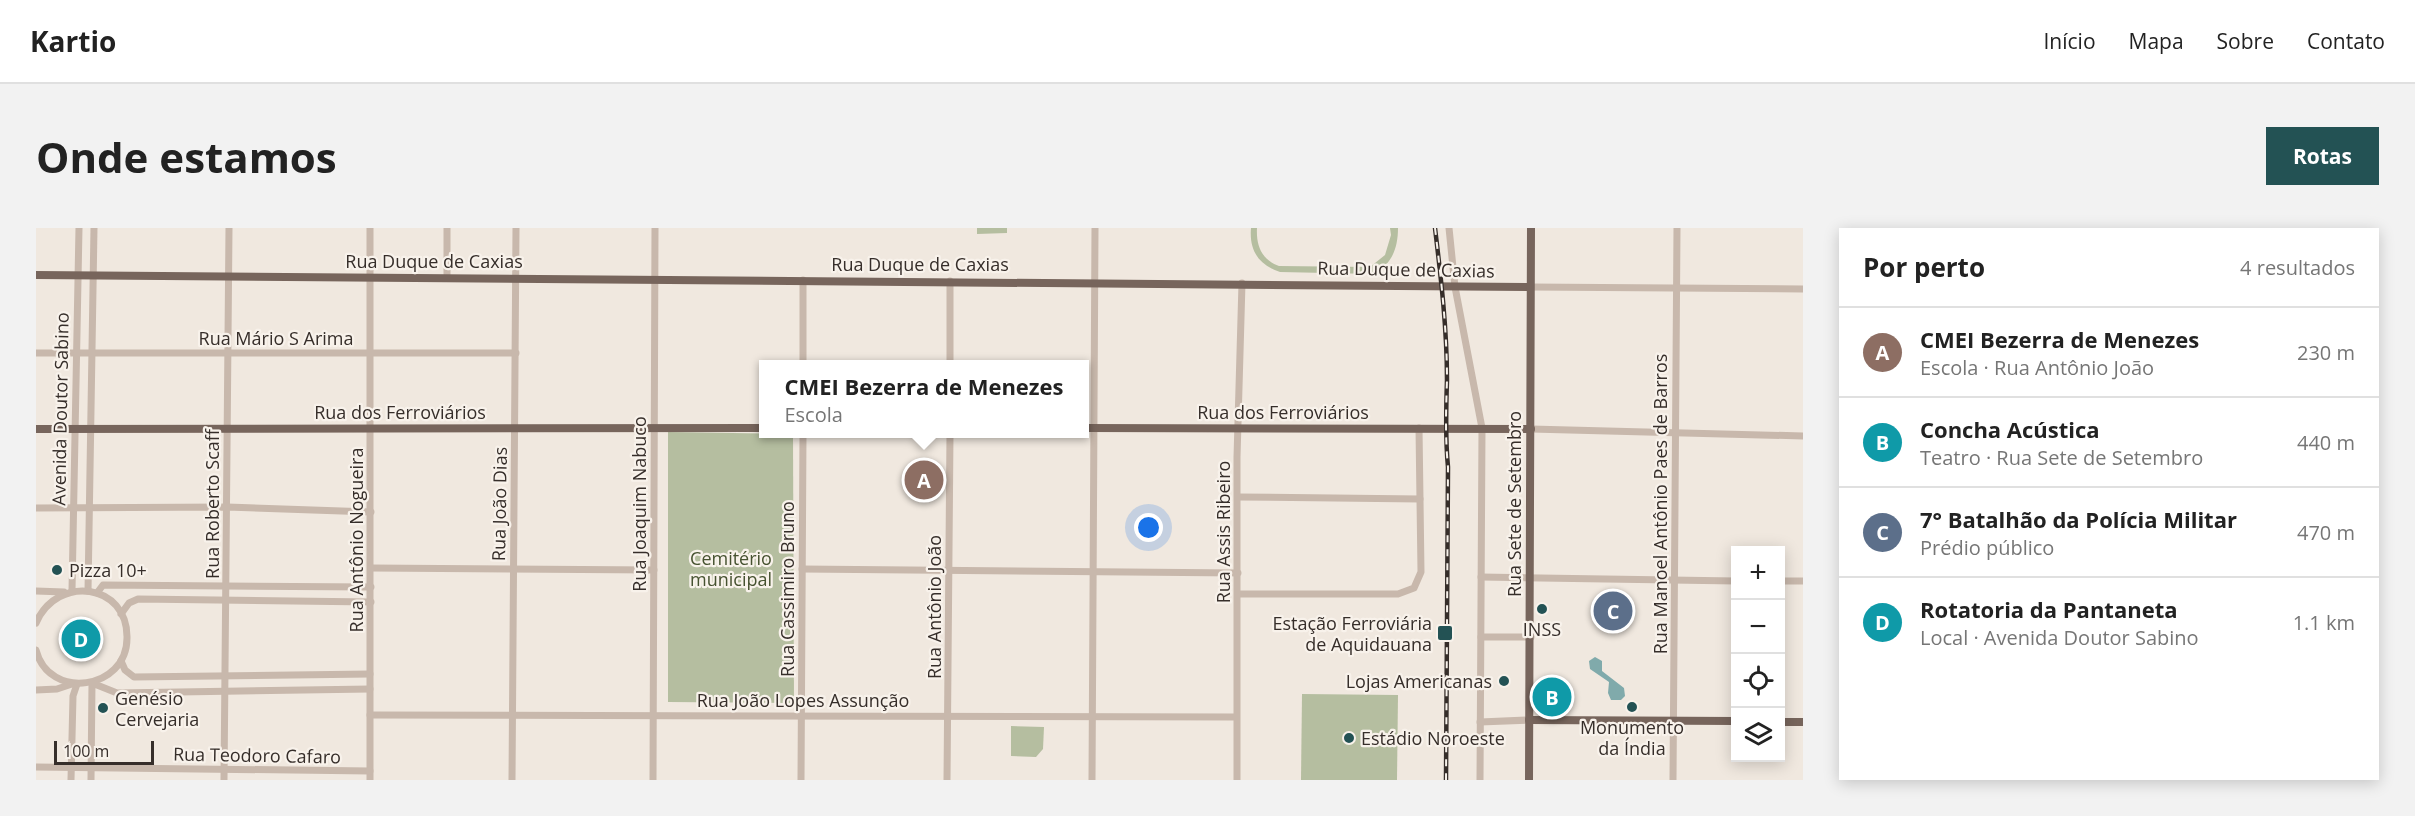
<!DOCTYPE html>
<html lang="pt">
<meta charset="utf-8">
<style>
:root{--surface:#fff;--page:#f2f2f2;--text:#222;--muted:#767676;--line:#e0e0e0;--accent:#235254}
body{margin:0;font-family:"Open Sans",sans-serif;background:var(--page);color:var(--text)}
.controls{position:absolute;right:18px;bottom:18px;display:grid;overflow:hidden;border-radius:0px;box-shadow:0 3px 15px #0003}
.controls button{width:54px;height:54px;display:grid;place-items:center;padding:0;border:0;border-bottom:2px solid var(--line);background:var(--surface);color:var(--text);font:30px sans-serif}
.scale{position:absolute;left:18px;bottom:15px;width:100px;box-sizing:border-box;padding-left:6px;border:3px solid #362e2a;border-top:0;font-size:16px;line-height:21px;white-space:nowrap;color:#362e2a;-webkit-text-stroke:4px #f8f2eb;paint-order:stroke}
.you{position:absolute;left:1113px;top:300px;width:21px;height:21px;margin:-15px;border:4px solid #fff;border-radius:50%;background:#1a73e8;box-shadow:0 0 0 9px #1a73e833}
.badge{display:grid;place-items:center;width:39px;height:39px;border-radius:50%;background:var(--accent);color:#fff;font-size:20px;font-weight:700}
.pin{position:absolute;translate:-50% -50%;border:3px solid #fff;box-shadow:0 2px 6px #0006}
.popup{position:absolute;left:723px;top:132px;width:330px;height:78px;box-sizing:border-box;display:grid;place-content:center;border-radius:0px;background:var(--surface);filter:drop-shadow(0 2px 4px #0005);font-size:20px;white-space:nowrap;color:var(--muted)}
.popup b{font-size:22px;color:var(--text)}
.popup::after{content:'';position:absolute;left:50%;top:100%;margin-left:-12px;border:12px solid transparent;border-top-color:var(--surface)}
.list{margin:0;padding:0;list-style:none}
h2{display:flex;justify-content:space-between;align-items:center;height:78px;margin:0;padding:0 24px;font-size:26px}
h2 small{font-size:20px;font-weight:400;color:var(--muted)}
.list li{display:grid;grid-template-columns:39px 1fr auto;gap:18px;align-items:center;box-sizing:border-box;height:90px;padding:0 24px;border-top:2px solid var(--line)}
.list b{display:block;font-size:22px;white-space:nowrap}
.list p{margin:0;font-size:20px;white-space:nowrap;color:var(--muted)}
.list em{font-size:20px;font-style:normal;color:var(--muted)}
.icon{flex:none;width:33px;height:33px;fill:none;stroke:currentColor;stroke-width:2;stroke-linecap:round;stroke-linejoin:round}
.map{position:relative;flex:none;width:1767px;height:552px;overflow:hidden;border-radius:0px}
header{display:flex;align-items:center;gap:36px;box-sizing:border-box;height:84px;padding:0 30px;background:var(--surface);border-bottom:2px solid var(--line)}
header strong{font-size:28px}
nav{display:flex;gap:33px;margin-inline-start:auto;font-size:21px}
.intro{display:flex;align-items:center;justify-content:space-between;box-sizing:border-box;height:144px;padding:0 36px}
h1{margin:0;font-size:42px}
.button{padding:15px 27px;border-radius:0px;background:var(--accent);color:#fff;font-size:21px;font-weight:700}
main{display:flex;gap:36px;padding:0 36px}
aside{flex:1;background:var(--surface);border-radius:0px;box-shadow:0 3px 15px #0003}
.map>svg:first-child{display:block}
.green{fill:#b5bea0}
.water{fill:#80aaab}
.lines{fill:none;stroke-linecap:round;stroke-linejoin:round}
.minor{stroke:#c8b8ac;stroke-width:7}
.major{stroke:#77655c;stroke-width:8}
.rail-casing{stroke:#362e2a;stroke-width:4.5}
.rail{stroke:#f8f2eb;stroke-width:2;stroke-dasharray:7;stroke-linecap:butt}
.poi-dot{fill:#235254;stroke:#f8f2eb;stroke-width:2}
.labels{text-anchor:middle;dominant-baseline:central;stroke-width:4.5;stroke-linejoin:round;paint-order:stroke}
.street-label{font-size:18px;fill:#362e2a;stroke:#f8f2eb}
.park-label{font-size:18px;fill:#465230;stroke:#f8f2eb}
.poi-label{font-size:18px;fill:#362e2a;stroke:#f8f2eb;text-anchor:start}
</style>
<header>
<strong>Kartio</strong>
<nav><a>Início</a><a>Mapa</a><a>Sobre</a><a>Contato</a></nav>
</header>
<div class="intro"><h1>Onde estamos</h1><a class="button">Rotas</a></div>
<main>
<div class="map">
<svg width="1767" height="552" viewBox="0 0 1767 552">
<rect width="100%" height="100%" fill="#f0e8df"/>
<g class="green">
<polygon points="941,0 971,0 971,5 941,6"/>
<path d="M1215,0H1221C1220,18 1226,32 1243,38L1334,39L1349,27L1355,7L1354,0H1362C1362,20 1356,36 1338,46L1244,44C1223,37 1213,23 1215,0Z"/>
<polygon points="632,204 757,206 758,475 632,474"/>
<polygon points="1266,466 1362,467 1361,552 1265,552"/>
<polygon points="975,498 1008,499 1007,521 1000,529 975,528"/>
</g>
<polygon class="water" points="1559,429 1566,433 1566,443 1588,460 1589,468 1585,472 1575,472 1572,465 1573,454 1554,441 1553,433"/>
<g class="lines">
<g class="minor">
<polyline points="334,0 334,552"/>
<polyline points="411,0 411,49"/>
<polyline points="1413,0 1419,59 1446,200 1444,552"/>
<polyline points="1494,59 1767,61"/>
<polyline points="0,125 480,125"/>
<polyline points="767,136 767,52"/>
<polyline points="914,136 914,53"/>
<polyline points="1495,201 1767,208"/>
<polyline points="1202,269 1384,271"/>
<polyline points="0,280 191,279 335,284"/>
<polyline points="335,340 618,342"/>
<polyline points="766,341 1202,345"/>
<polyline points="1445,349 1700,353"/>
<polyline points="1744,353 1767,353"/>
<polyline points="0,363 28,364"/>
<polyline points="36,363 43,0"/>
<polyline points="52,363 58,0"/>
<polyline points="61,365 67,357 335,359"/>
<polyline points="1202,366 1362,366 1378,360 1385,344 1383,200"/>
<polyline points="85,386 93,375 102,371 335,374"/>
<path d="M0,395C21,346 92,355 91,410C91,462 13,473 0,422"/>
<polyline points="1445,409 1495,409"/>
<polyline points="85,433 89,442 98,449 334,446"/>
<polyline points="0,462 21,461 36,456"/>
<polyline points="334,487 1200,489"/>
<polyline points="1444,494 1493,492"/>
<polyline points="0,539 334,543"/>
<polyline points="35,552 37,468 41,456"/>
<polyline points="55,552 56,455 81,465 334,461"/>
<polyline points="188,552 193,0"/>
<polyline points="476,552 480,0"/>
<polyline points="617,552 619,0"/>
<polyline points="765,552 767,206"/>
<polyline points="911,552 914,206"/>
<polyline points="1056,552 1059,0"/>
<polyline points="1201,552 1201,229 1206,55"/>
<polyline points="1637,552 1641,0"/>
</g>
<g class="major">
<polyline points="0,47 1494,59"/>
<polyline points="1048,200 1495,201"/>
<polyline points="0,201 728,200"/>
<polyline points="1493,492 1700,493"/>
<polyline points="1744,494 1767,494"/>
<polyline points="1493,552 1495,0"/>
</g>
<defs>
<path id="rail" d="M1399,0C1405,50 1411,101 1411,152C1410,181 1409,209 1412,239L1410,552"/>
</defs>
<use href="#rail" class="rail-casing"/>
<use href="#rail" class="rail"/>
</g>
<g class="poi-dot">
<circle cx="21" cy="342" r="6"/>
<circle cx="1506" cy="381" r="6"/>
<rect x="1401" y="397" width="16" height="16" rx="3"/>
<circle cx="1468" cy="453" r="6"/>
<circle cx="1596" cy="479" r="6"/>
<circle cx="67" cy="480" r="6"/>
<circle cx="1313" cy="510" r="6"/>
</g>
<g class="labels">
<g class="street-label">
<text x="398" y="33">Rua Duque de Caxias</text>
<text x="884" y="36">Rua Duque de Caxias</text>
<text transform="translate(1370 41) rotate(1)">Rua Duque de Caxias</text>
<text x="240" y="110">Rua Mário S Arima</text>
<text transform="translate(24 181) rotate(-89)">Avenida Doutor Sabino</text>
<text x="364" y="184">Rua dos Ferroviários</text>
<text x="1247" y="184">Rua dos Ferroviários</text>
<text transform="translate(176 276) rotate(-90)">Rua Roberto Scaff</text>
<text transform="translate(463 276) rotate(-89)">Rua João Dias</text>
<text transform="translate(603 276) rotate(-90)">Rua Joaquim Nabuco</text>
<text transform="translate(1478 276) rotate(-90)">Rua Sete de Setembro</text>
<text transform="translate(1624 276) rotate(-90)">Rua Manoel Antônio Paes de Barros</text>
<text transform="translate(1187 304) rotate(-90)">Rua Assis Ribeiro</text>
<text transform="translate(320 312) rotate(-90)">Rua Antônio Nogueira</text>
<text transform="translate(751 361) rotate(-90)">Rua Cassimiro Bruno</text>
<text transform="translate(898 379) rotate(-90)">Rua Antônio João</text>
<text x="767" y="472">Rua João Lopes Assunção</text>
<text transform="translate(221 527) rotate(1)">Rua Teodoro Cafaro</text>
</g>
<g class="park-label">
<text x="695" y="330">Cemitério<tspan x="695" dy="21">municipal</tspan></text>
</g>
<g class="poi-label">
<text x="33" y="342">Pizza 10+</text>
<text x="1396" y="395" text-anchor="end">Estação Ferroviária<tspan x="1396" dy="21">de Aquidauana</tspan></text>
<text x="1506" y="401" text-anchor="middle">INSS</text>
<text x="1456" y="453" text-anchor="end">Lojas Americanas</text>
<text x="79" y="470">Genésio<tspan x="79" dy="21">Cervejaria</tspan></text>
<text x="1596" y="499" text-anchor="middle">Monumento<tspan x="1596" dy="21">da Índia</tspan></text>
<text x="1325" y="510">Estádio Noroeste</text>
</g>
</g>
</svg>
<div class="controls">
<button>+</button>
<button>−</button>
<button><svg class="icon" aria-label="locate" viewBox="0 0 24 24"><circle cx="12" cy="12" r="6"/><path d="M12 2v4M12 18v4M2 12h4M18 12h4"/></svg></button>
<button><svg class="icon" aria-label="layers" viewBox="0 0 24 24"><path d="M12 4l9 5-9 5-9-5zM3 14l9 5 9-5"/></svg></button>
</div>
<div class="scale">100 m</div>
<div class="you"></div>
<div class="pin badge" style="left:888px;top:252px;background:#8d6e63">A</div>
<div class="popup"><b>CMEI Bezerra de Menezes</b>Escola</div>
<div class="pin badge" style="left:1516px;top:469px;background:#0f9aa8">B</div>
<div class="pin badge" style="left:1577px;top:383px;background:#5c6f8a">C</div>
<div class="pin badge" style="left:45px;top:411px;background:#0f9aa8">D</div>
</div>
<aside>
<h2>Por perto<small>4 resultados</small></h2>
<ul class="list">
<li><span class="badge" style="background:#8d6e63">A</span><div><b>CMEI Bezerra de Menezes</b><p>Escola · Rua Antônio João</p></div><em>230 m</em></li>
<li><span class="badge" style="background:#0f9aa8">B</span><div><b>Concha Acústica</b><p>Teatro · Rua Sete de Setembro</p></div><em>440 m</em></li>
<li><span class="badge" style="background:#5c6f8a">C</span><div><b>7° Batalhão da Polícia Militar</b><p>Prédio público</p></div><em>470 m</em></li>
<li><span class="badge" style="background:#0f9aa8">D</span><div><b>Rotatoria da Pantaneta</b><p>Local · Avenida Doutor Sabino</p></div><em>1.1 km</em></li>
</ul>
</aside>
</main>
